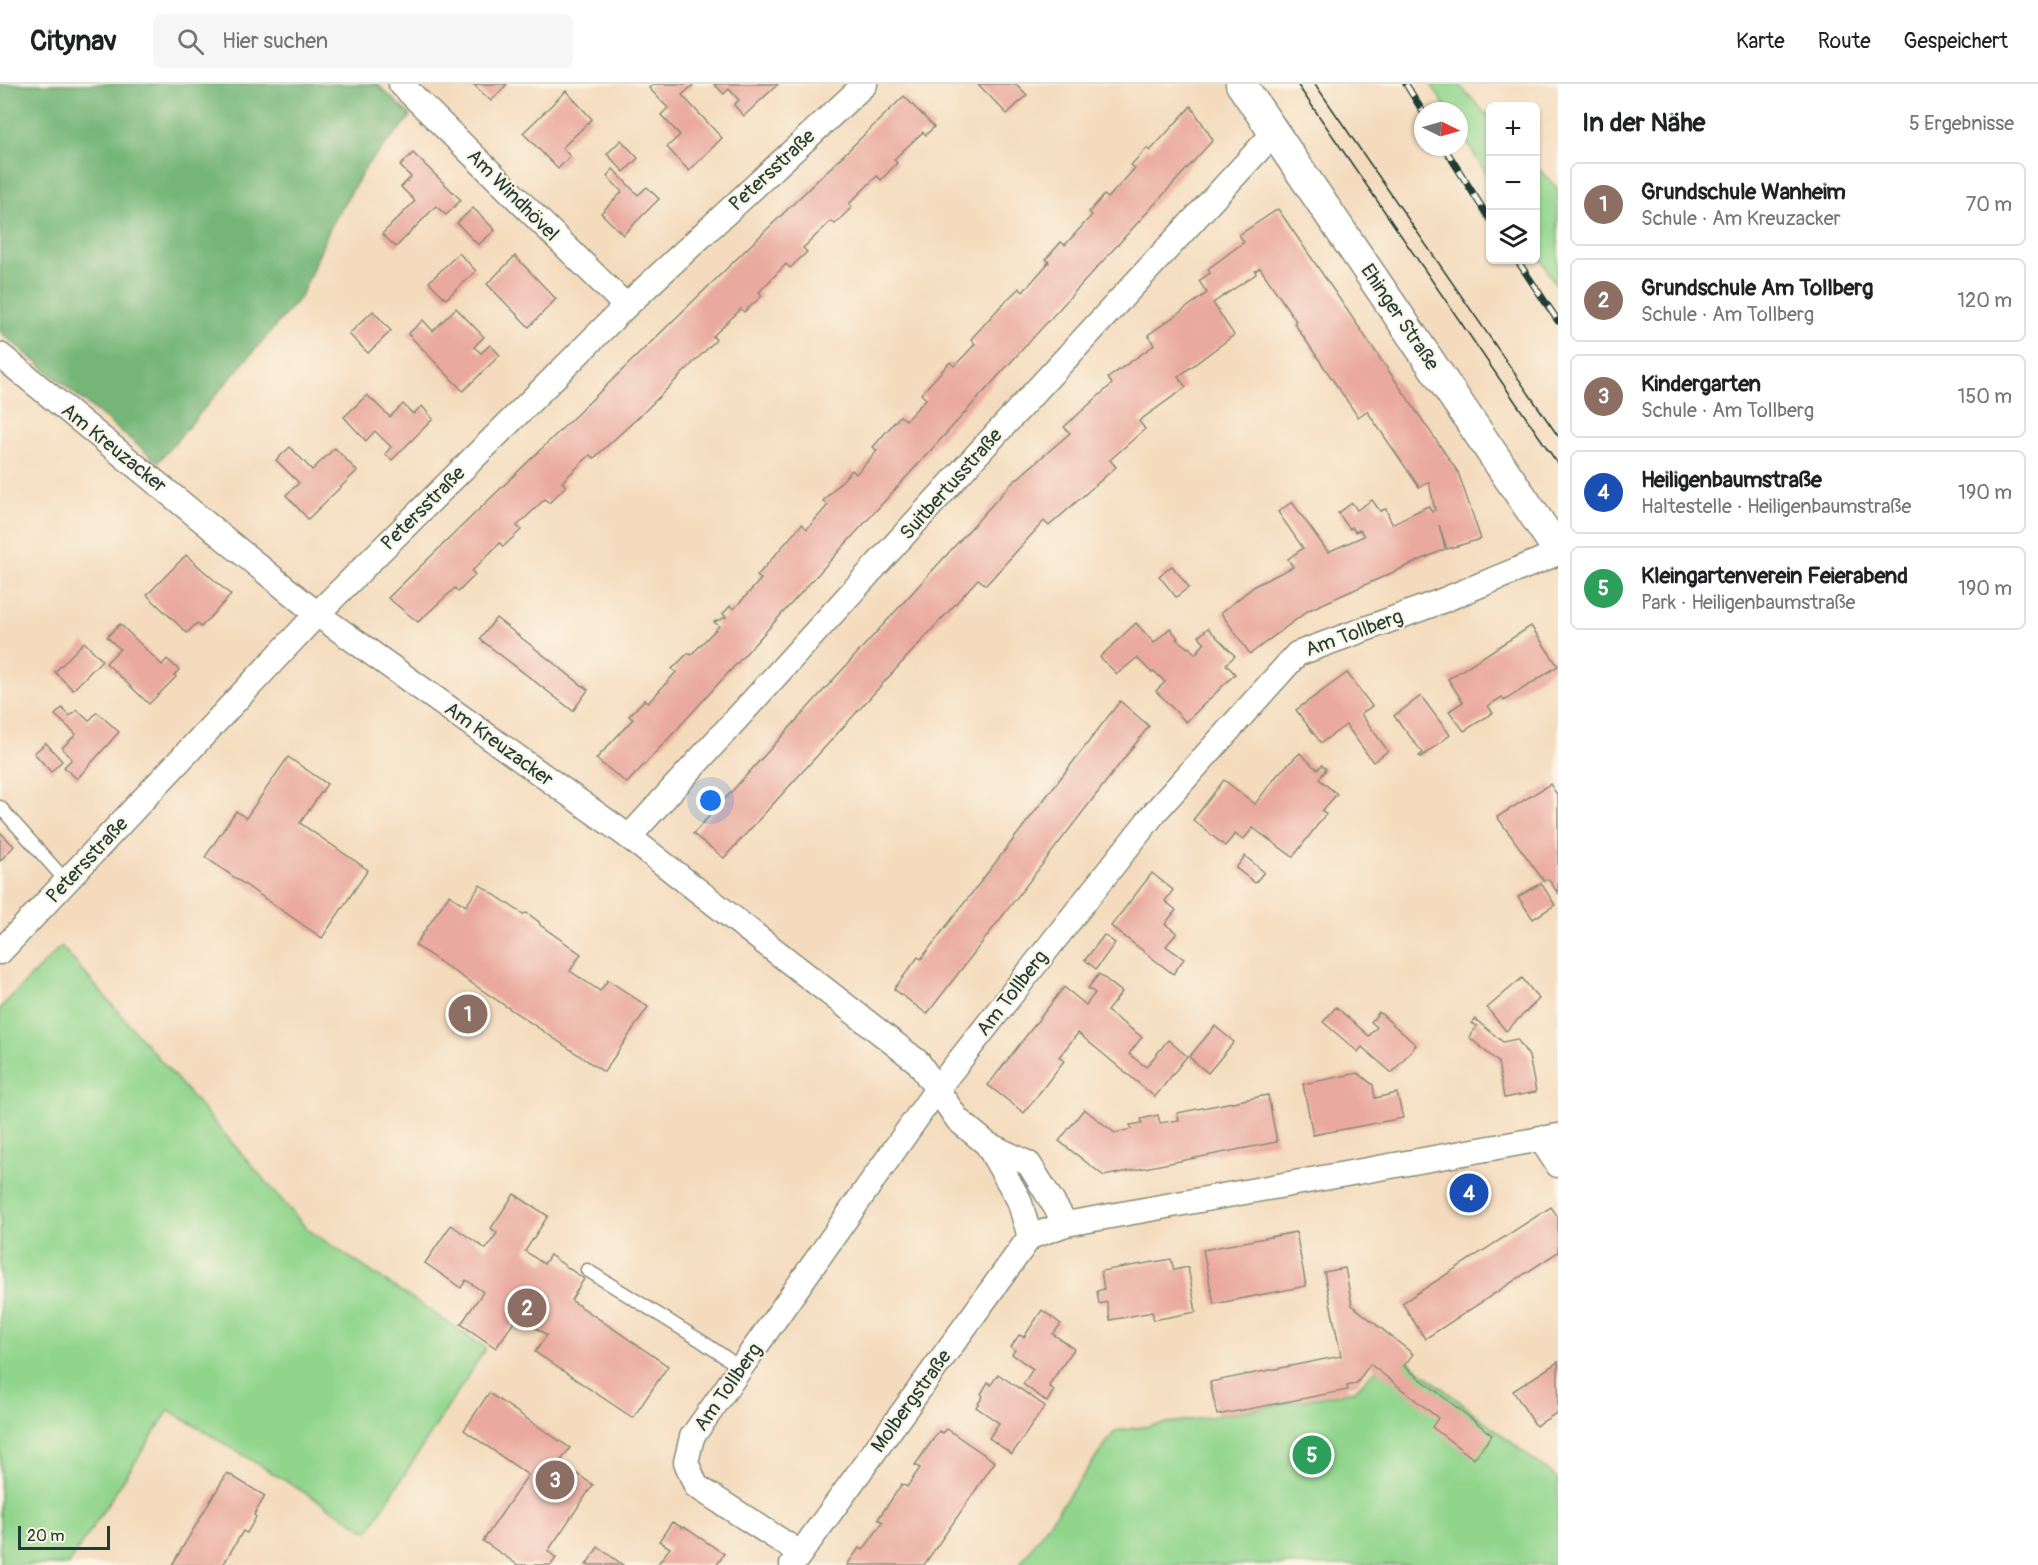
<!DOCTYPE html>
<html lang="de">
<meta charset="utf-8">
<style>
:root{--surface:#fff;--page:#f6f6f6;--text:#202124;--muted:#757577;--line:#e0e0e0;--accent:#0b8043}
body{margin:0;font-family:Pangolin,sans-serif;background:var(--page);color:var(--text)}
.controls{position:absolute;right:18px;top:18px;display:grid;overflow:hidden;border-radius:9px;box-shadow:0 2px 4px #0004}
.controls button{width:54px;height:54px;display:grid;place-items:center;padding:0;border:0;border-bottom:2px solid var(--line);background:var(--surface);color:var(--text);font:30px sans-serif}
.compass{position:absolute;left:1414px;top:18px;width:54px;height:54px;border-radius:50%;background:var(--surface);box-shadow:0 2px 4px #0004;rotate:95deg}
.scale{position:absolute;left:18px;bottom:15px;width:92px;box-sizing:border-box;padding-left:6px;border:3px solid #1f3d34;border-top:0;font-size:16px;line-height:21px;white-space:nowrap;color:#1f3d34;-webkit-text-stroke:4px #fcf5e5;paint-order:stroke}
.you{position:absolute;left:711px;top:717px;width:21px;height:21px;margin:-15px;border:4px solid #fff;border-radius:50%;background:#1a73e8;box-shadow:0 0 0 9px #1a73e833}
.badge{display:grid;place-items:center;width:39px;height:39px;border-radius:50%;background:var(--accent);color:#fff;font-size:20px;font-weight:700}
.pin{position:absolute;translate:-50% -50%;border:3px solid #fff;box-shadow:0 2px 6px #0006}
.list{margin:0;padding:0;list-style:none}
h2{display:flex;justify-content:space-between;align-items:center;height:78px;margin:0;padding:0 24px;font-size:26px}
h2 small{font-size:20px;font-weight:400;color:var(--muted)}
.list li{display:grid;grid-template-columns:39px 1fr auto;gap:18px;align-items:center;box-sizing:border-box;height:84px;margin:0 12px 12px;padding:0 12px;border:2px solid var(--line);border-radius:9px}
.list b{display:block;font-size:22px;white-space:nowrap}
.list p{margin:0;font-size:20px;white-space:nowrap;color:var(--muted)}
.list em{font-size:20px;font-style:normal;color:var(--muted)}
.icon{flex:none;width:33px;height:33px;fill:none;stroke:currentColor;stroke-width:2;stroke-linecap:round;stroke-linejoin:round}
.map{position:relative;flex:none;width:1558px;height:1481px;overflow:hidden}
header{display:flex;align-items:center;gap:36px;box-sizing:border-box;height:84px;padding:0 30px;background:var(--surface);border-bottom:2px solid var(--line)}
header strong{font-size:28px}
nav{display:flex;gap:33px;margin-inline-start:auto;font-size:21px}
.search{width:420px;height:54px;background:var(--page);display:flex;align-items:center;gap:15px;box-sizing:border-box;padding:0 21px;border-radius:9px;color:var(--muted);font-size:22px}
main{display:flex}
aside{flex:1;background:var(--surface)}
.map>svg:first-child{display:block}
.green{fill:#91d58d;stroke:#588960;stroke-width:1.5}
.forest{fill:#74b678;stroke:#4a7a56;stroke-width:1.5}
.building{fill:#eaa99e}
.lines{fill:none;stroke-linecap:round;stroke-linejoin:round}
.service-casing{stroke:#8a8c78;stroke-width:15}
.minor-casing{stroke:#8a8c78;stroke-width:27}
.tertiary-casing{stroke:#8a8c78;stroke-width:33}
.service{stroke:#fff;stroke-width:12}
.minor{stroke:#fff;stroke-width:24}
.tertiary{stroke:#fff;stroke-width:30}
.tram{stroke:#1f3d34;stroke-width:1.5}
.rail-casing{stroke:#1f3d34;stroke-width:7}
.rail{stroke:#fcf5e5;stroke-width:4.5;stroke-dasharray:14;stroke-linecap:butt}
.labels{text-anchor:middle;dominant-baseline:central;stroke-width:4.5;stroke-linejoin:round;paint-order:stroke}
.street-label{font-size:20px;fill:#1f3d34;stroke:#fcf5e5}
</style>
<header>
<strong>Citynav</strong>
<div class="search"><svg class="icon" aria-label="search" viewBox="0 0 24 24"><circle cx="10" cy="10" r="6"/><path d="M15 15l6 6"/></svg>Hier suchen</div>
<nav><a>Karte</a><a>Route</a><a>Gespeichert</a></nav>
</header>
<main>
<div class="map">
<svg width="1558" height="1481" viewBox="0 0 1558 1481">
<rect width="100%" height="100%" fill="#fcf5e5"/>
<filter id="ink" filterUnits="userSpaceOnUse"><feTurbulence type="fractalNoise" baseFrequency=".0167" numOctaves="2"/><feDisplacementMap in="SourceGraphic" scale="12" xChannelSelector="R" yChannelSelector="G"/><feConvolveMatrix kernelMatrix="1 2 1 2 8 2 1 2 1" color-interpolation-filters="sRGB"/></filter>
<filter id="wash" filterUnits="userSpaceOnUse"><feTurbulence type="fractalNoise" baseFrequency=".008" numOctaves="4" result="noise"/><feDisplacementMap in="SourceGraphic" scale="24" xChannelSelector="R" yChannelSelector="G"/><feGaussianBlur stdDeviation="1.35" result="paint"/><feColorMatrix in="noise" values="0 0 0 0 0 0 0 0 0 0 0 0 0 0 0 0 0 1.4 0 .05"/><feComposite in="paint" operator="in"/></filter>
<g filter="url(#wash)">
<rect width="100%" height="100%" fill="#f4dbbd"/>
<g class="green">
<polygon points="1431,0 1458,0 1490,34 1490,96 1459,45 1459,27 1448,27"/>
<polygon points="1536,82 1558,105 1558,204 1536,168"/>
<polygon points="61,862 307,1145 486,1264 368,1447 169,1326 68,1481 0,1481 0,924"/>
<polygon points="1395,1267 1558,1395 1558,1481 1019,1481 1115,1347 1217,1332 1354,1307"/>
</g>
<polygon class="forest" points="0,0 377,0 411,32 367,81 330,144 301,212 158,378 0,248"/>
<g id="blocks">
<g class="building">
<polygon points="473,0 507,0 491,17"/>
<polygon points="653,0 694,0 682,11 722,54 689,87 667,63 680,51 661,31 668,24 649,4"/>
<polygon points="714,0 778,0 744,32 734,21 739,16 729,5 724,10"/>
<polygon points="978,0 1016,0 1027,11 1007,30"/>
<polygon points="566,7 592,35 562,64 570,72 558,85 523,49"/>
<polygon points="904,12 934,43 926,51 923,48 894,75 897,79 881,96 877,92 849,120 852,123 835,140 831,137 803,164 807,168 790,184 786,180 759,208 762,212 744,228 741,225 713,252 716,256 643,329 594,374 590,371 562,398 566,402 549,419 545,415 517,442 521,446 503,463 500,459 472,487 475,491 458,508 455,504 418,538 388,514"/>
<polygon points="1191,22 1213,56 669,654 627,699 596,675 633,635 629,632 644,616 649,618 676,588 672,585 688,569 691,571 719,542 714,538 726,533 723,530 730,522 734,525 761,495 757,492 802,440 807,445 828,421 823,417 852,386 856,390 867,378 877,367 873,363 900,332 906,336 926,315 921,310 950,278 954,282 965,271 975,260 971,255 999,224 1019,204 1023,208 1049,178 1046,175 1061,158 1065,161 1092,131 1089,128 1104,111 1108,114 1135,84 1131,81 1147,64 1150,67"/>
<polygon points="621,56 638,74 624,88 607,70"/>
<polygon points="413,69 461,116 446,131 436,122 396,163 382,150 415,117 401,103 411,93 400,82"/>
<polygon points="613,85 638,111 647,103 659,115 623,151 601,129 622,108 607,92"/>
<polygon points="473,124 495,146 478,161 457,139"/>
<polygon points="1278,125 1458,388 1481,455 1447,465 1439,441 1445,465 1309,526 1250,570 1221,529 1256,501 1293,483 1288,475 1303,464 1278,428 1292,418 1328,468 1364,452 1360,446 1355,448 1352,443 1350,445 1338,429 1352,419 1357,426 1372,416 1380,427 1386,425 1392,440 1428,422 1432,428 1435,426 1429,398 1419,403 1367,327 1358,333 1294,239 1296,237 1260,184 1255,187 1256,190 1213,219 1234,251 1178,293 1186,303 1139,337 1145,345 1110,376 1116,383 1049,442 1044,437 986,501 978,495 724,774 693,750 1011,400 1070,349 1064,343 1112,300 1108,294 1154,261 1148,251 1207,209 1199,197 1210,189 1208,185 1244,158 1239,151"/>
<polygon points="459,169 476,187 446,215 429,198"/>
<polygon points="515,172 556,215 529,243 487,200"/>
<polygon points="456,224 484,253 474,263 481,269 490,261 500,271 463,307 408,250 423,236 433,247"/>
<polygon points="373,227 391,247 368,269 349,250"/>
<polygon points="367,311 390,333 403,320 413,330 422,322 433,335 392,376 385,370 391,363 375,347 366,357 344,333"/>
<polygon points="290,363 312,386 335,364 357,387 308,435 286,411 299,399 276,376"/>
<polygon points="186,471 231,511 201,543 197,539 187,549 147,511"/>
<polygon points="1172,482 1189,503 1176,513 1159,492"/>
<polygon points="496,534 588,606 573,627 480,555"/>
<polygon points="1136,539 1154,559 1170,544 1178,554 1176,555 1188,564 1189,563 1195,570 1205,559 1199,552 1208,544 1235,572 1226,580 1235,590 1186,638 1156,607 1165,598 1155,588 1151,588 1137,574 1117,590 1100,573"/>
<polygon points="120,540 162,581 167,575 179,586 174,591 176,593 149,620 106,579 120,565 107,553"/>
<polygon points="1531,542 1558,582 1504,617 1502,613 1488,622 1493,629 1464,647 1449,627 1463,618 1448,595"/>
<polygon points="84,558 102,576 73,606 55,588"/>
<polygon points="1347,589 1372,622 1361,630 1388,667 1373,678 1346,641 1321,659 1296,626"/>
<polygon points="1421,612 1450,651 1421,673 1419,672 1423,669 1394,632"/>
<polygon points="1120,617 1149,642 927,930 894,905 918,873 921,875"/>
<polygon points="62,624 70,632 77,626 89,637 97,628 119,648 77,695 64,683 72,675 62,664 76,650 55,631"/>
<polygon points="46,659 62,677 51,688 34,669"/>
<polygon points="1300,669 1314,683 1318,685 1322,681 1326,685 1319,695 1337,710 1322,727 1326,730 1293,773 1253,744 1243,756 1235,750 1225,762 1193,736 1224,696 1255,720 1278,690"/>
<polygon points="288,673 327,700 300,739 368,786 322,854 205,773 236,727 246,734"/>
<polygon points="1550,700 1558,712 1558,809 1548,795 1544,797 1497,733"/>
<polygon points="0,748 14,762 0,777"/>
<polygon points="1245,772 1264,788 1255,799 1236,784"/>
<polygon points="1152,789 1173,806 1165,817 1176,826 1165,840 1177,849 1166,862 1184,875 1173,890 1111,842"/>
<polygon points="1541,799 1555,821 1533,835 1518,813"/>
<polygon points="480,801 523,830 527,829 539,838 540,841 581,870 570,887 600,907 608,896 648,923 604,988 415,861 449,811 466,822"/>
<polygon points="1104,851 1115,859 1096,885 1085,876"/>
<polygon points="1099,890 1122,908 1107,927 1142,953 1129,970 1146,983 1168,956 1187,972 1155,1013 1078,949 1059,973 1064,977 1024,1029 988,1001 1064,903 1086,921 1095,909 1088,904"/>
<polygon points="1522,894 1539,915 1506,947 1487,924"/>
<polygon points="1336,923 1369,952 1377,943 1371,938 1379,928 1416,961 1392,989 1362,963 1358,968 1323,938"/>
<polygon points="1475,935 1503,958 1517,955 1529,972 1536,1008 1504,1014 1498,978 1469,953 1477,942 1472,939"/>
<polygon points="1215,942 1234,958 1208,989 1189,973"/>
<polygon points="1358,989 1373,1001 1375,1014 1397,1009 1403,1034 1313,1051 1303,1000"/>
<polygon points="1268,1011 1277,1058 1104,1092 1059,1057 1084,1025 1115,1049 1132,1045 1130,1041 1142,1039 1141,1035 1158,1031 1160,1039 1179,1036 1177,1029"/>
<polygon points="514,1110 548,1132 525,1167 544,1180 550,1171 584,1195 571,1216 668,1282 633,1334 535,1268 547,1251 518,1232 496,1264 461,1240 483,1208 466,1196 461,1204 425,1179 451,1141 486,1165 497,1149 491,1144"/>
<polygon points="1551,1123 1558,1133 1558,1168 1425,1255 1402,1219"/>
<polygon points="1296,1148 1306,1202 1214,1220 1203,1166"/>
<polygon points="1171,1175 1174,1186 1188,1183 1196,1228 1154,1236 1152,1228 1110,1236 1107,1218 1099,1220 1097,1207 1104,1205 1101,1187"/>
<polygon points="1345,1184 1352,1221 1413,1270 1404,1282 1492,1351 1474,1375 1432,1343 1438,1334 1370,1280 1357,1299 1347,1302 1348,1306 1217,1331 1210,1298 1341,1272 1324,1188"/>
<polygon points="1042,1226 1061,1240 1053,1250 1074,1265 1051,1298 1049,1302 1054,1306 1047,1318 1023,1300 1033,1285 1012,1270 1015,1266 1011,1263 1019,1251 1024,1253"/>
<polygon points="1558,1278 1558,1328 1536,1342 1513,1307"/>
<polygon points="998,1290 1045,1322 1012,1370 989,1354 999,1339 976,1323 983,1312 981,1310 988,1298 991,1301"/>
<polygon points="489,1309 570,1364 560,1378 593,1401 548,1467 556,1474 551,1481 518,1481 483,1457 528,1391 464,1346"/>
<polygon points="947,1345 995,1378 924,1481 847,1481 859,1464 863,1466 883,1438 878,1435 902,1400 907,1403 920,1384 915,1381 939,1347 943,1349"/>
<polygon points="227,1389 265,1412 254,1431 256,1433 247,1449 243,1447 223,1481 172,1481"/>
<polygon points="672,1438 683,1444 684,1443 724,1470 717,1481 657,1481 670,1464 659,1457"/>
<polygon points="598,1463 623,1481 586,1481"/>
</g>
</g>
</g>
<g filter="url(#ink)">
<use href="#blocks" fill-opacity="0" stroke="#8a8c78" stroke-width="1.5"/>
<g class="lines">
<defs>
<g id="service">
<polyline points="0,723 66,797"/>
<polyline points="587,1186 703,1258 741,1284"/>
</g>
<g id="minor">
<polyline points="401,0 626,222"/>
<polyline points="0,271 317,530 629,753 918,978 958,1036 987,1060 1029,1080 1066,1140"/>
<polyline points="629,753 983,364 1275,48"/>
<polyline points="0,868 317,530 626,222 865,0"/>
<polyline points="1540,1054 1558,1081"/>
<polyline points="987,1060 1019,1116 1030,1153"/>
<polyline points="1030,1153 1066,1140 1558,1052"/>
<polyline points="800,1469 696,1402 686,1378 692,1353 937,1005 1155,728 1297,570 1439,518 1558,469"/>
<polyline points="792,1481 1030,1153"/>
</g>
<polyline id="tertiary" points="1241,0 1558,466"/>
</defs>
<use href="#service" class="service-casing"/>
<use href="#minor" class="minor-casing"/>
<use href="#tertiary" class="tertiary-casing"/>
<use href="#service" class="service"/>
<use href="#minor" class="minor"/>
<use href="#tertiary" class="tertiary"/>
<g class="tram">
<polyline points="1297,0 1558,380"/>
<polyline points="1315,0 1558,352"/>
</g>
<defs>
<g id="rail">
<polyline points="1406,0 1423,28"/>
<polyline points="1444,63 1490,136"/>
<polyline points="1517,176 1558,237"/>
</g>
</defs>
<use href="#rail" class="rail-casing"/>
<use href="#rail" class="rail"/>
</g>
</g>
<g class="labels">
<g class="street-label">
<text transform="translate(772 86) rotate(-43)">Petersstraße</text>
<text transform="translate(513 111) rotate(45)">Am Windhövel</text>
<text transform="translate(1400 233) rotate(56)">Ehinger Straße</text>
<text transform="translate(114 364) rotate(39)">Am Kreuzacker</text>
<text transform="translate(951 400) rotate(-48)">Suitbertusstraße</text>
<text transform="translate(423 424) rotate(-45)">Petersstraße</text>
<text transform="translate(1354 549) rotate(-20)">Am Tollberg</text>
<text transform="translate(499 660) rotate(36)">Am Kreuzacker</text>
<text transform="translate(87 776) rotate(-47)">Petersstraße</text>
<text transform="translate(1012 909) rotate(-52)">Am Tollberg</text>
<text transform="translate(728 1303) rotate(-55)">Am Tollberg</text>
<text transform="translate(911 1317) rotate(-54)">Molbergstraße</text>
</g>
</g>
</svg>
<div class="controls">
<button>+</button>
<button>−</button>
<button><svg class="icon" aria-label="layers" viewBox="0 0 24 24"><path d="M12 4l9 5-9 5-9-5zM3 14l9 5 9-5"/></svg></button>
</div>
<svg class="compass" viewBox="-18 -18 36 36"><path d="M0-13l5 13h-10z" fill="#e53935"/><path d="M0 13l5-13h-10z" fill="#757577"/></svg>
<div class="scale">20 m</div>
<div class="you"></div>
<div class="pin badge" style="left:468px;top:930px;background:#8d6e63">1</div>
<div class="pin badge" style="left:527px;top:1224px;background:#8d6e63">2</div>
<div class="pin badge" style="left:555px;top:1396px;background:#8d6e63">3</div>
<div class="pin badge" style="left:1469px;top:1109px;background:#1a4fb4">4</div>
<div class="pin badge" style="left:1312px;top:1371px;background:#2e9e5b">5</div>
</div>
<aside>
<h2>In der Nähe<small>5 Ergebnisse</small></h2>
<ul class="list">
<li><span class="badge" style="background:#8d6e63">1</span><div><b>Grundschule Wanheim</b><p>Schule · Am Kreuzacker</p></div><em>70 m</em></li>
<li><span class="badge" style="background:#8d6e63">2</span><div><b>Grundschule Am Tollberg</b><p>Schule · Am Tollberg</p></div><em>120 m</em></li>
<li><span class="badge" style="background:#8d6e63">3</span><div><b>Kindergarten</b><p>Schule · Am Tollberg</p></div><em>150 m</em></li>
<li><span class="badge" style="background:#1a4fb4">4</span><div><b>Heiligenbaumstraße</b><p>Haltestelle · Heiligenbaumstraße</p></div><em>190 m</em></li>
<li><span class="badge" style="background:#2e9e5b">5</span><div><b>Kleingartenverein Feierabend</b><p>Park · Heiligenbaumstraße</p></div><em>190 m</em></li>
</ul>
</aside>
</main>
